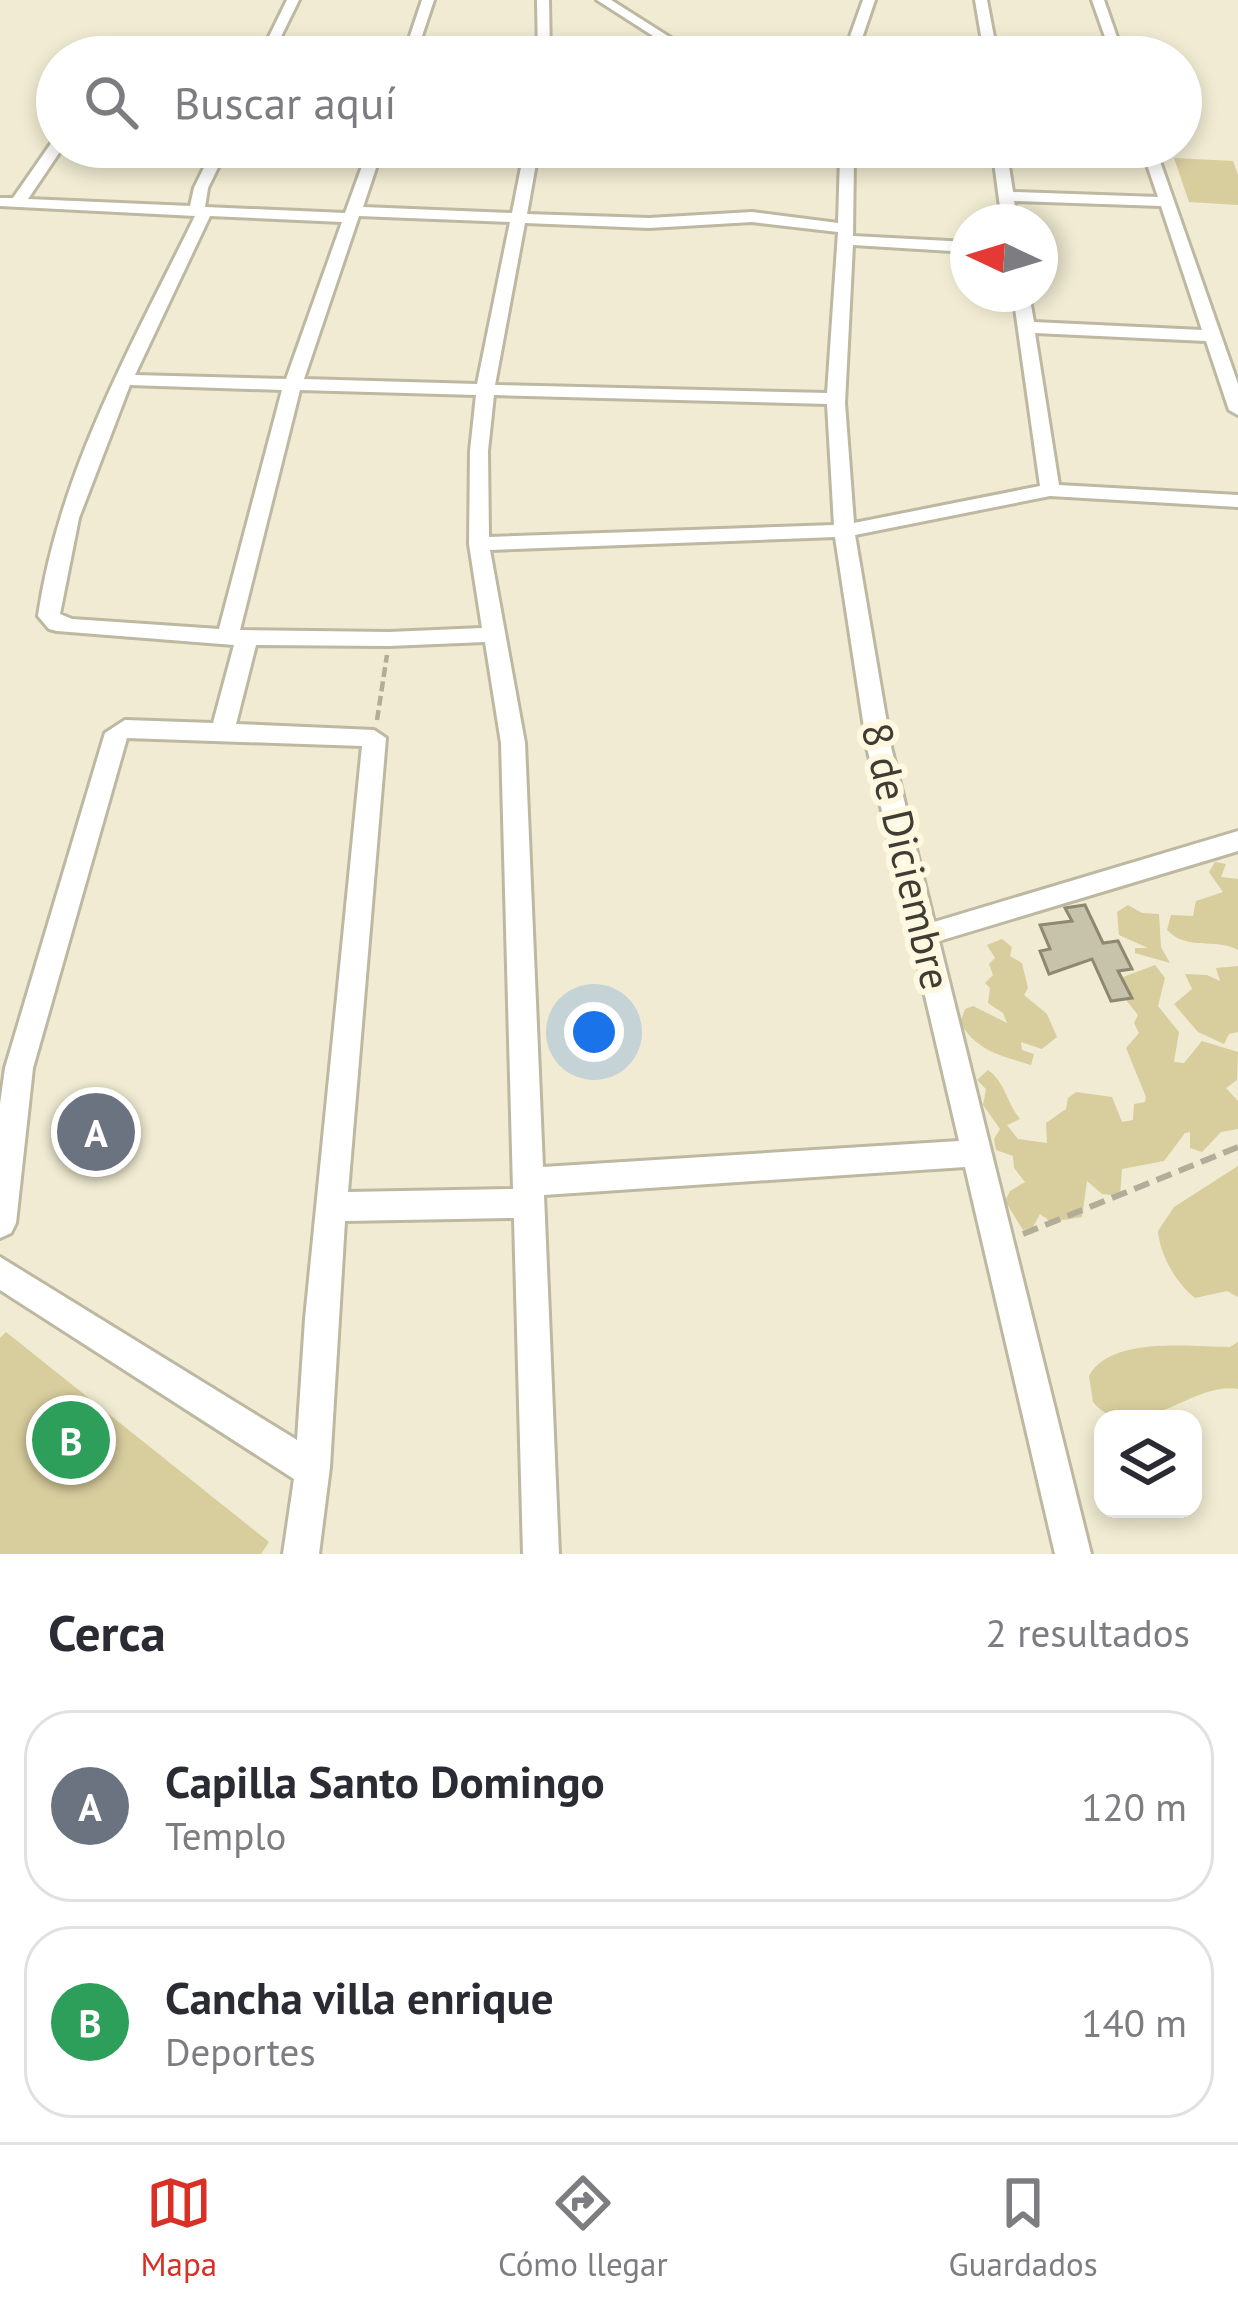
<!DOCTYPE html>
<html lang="es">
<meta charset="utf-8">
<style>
:root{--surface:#fff;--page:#f7f7f7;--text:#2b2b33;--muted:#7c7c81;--line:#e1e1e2;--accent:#d93025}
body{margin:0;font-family:"PT Sans",sans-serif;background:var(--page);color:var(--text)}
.controls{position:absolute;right:36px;bottom:36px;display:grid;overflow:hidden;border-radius:24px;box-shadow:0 6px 18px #0003}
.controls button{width:108px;height:108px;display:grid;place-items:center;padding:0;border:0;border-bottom:3px solid var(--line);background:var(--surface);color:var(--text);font:60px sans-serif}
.compass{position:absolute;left:950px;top:204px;width:108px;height:108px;border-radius:50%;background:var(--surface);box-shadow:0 6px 18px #0003;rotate:274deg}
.you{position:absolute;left:594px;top:1032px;width:42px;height:42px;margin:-30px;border:9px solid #fff;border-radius:50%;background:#1a73e8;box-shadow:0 0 0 18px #1a73e833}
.badge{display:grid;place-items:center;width:78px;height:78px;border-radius:50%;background:var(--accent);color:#fff;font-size:39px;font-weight:700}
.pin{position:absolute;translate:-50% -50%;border:6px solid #fff;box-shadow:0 3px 12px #0006}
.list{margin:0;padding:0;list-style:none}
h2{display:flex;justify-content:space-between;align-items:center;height:156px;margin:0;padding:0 48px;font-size:51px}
h2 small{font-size:39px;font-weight:400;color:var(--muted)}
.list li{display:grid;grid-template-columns:78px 1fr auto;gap:36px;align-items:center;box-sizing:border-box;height:192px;margin:0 24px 24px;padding:0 24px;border:3px solid var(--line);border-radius:48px}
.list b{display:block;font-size:45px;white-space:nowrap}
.list p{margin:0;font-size:39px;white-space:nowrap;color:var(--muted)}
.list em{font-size:39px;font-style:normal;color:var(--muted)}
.icon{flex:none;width:66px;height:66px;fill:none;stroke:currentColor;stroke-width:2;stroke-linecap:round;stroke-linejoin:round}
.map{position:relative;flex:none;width:1238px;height:1554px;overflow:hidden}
.search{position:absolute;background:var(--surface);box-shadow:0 6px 18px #0003;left:36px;right:36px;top:36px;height:132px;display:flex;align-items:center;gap:30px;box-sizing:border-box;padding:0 42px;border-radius:66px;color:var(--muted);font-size:45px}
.sheet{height:588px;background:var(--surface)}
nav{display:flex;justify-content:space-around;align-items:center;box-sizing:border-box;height:168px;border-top:3px solid var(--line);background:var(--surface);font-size:33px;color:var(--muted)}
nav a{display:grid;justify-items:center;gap:6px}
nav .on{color:var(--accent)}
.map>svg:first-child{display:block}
.green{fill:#d8cd9d}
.building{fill:#c7c2aa;stroke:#8d8871;stroke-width:3}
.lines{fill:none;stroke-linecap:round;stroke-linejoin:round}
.minor-casing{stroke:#bdb8a1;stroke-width:6}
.path-far1{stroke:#b1ad99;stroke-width:4.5;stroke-dasharray:10 4.5;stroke-linecap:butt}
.path{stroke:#b1ad99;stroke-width:6;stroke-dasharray:16 8;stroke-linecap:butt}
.minor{fill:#fff;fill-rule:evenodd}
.labels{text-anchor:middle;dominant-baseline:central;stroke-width:12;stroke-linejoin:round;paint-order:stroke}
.street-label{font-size:42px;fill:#3f3d33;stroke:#fdf8df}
</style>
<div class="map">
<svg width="1238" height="1554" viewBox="0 0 1238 1554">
<rect width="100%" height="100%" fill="#f0ebd2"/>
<g class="green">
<polygon points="1174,158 1233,161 1238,175 1238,205 1189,202"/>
<path d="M1215,862L1226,864L1221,877L1238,879V950C1214,937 1189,952 1167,930L1171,915L1193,916L1196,901L1223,892L1209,872Z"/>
<polygon points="1128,905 1142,913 1159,914 1161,947 1170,963 1135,953 1135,948 1148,948 1119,935 1117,912"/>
<path d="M1002,939L1012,947L1010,956L1022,963L1028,988L1024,995L1047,1014L1057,1037L1042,1049L1021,1042L1022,1050L1034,1054L1031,1065C1003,1056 979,1053 960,1023L965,1009L973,1006L1007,1023L1003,1013L988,1003L990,988L985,983L993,975L989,964L995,958L987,945Z"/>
<path d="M1155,965L1165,978L1158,1006L1179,1032L1174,1062L1184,1063L1202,1041L1238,1052L1237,1080L1226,1088L1238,1101V1129L1221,1132L1202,1152L1190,1148V1132L1185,1133L1164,1161L1122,1169L1120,1196L1102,1194L1087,1181L1082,1217L1051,1222L1040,1214L1033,1227L1023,1230L1005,1201L1010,1191L1025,1182L1014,1168L1013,1156L996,1150L994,1139L1000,1129L983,1105L986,1089L977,1080L988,1070C1005,1082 1007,1103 1020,1119L1007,1125L1018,1139L1047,1143L1046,1123L1066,1109L1068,1098L1076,1092L1112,1097L1122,1122L1133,1120L1134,1104L1145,1102L1146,1097L1126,1048L1139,1033L1134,1023L1138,1015L1127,1001L1123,977Z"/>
<polygon points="1238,966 1238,1032 1229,1034 1224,1044 1198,1032 1174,1004 1192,989 1185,974 1207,975 1220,981 1216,968"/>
<path d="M1238,1166V1297L1227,1291L1195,1298C1176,1283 1160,1255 1158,1231L1174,1207Z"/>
<polygon points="6,1332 269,1542 261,1554 0,1554 0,1338"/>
<path d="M1238,1342V1389C1191,1380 1134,1451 1093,1402L1089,1376C1110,1336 1192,1347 1230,1347Z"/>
</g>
<polygon class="building" points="1085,905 1103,943 1118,941 1132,969 1118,971 1132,998 1111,1001 1092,959 1049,974 1040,951 1050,949 1040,925 1072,921 1065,908"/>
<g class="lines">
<defs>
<g id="minor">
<polygon points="287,0 299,0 271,57 259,57"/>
<polygon points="422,0 434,0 415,57 403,57"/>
<polygon points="537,0 549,0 550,57 538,57"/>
<polygon points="597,0 611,0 701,57 686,57"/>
<polygon points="863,0 875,0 860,44 847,52 896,53 902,57 823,57 848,42"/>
<polygon points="975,0 987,0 997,53 1033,53 1039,57 956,57 984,53"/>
<polygon points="1092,0 1104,0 1124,57 1112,57"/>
<path d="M57,141V147H63L28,199L190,206L194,188L214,147H228L208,188L205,207L345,213L369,147H383L363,207L512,213L525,147H539L527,214L649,218L752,212L838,223L840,156L835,147H849L854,156L853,236L968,242V252L853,245L845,403L854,523L1040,486L1013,294H1029L1034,322L1202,330L1161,206L1014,201L1018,222H1002L992,147H1006L1013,192L1158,197L1141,147H1155L1238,384V415L1229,410L1206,341L1035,333L1059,485L1238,495V507L1050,496L855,535L891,747L934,922L1238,831V851L939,941L1091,1554H1055L965,1167L544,1195L559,1554H523L514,1218L345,1221L330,1467L319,1554H283L294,1479L0,1290V1257L297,1440L305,1319L362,746L127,738L33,1068L16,1223L11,1233L0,1238V1104L5,1068L105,733L125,720L213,723L234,645L57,631L49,629L38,616C59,472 132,345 195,216L0,206V198H13L52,142ZM210,216L342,222L286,379L135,375ZM359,216L510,222L477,384L304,379ZM752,222L838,232L827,393L495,385L525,223L649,228ZM130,385L282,390L219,629L72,619L60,614L79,518ZM300,390L476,395L470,451L469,544L482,628L389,632L240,630ZM494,395L827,404L834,525L489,537L488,451ZM835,537L867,747L959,1141L543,1167L525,743L490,550ZM485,642L501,743L513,1189L348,1192L386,738L374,730L236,724L256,645L389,646Z"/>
</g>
</defs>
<use href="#minor" class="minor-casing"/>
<polyline class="path-far1" points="377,720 387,655"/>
<polyline class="path" points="1023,1234 1238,1147"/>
<use href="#minor" class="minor"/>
</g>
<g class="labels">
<g class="street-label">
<text transform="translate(907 856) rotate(77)">8 de Diciembre</text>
</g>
</g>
</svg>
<div class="controls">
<button><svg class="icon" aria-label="layers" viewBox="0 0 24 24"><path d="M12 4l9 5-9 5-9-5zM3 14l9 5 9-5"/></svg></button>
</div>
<svg class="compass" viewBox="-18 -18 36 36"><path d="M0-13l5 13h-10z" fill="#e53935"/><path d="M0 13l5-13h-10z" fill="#7c7c81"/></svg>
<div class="you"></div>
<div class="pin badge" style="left:96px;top:1132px;background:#6b7280">A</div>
<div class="pin badge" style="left:71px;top:1440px;background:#2e9e5b">B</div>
<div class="search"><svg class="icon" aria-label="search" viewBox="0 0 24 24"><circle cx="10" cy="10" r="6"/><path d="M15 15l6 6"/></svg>Buscar aquí</div>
</div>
<section class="sheet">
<h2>Cerca<small>2 resultados</small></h2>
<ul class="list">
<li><span class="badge" style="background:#6b7280">A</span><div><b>Capilla Santo Domingo</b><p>Templo</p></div><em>120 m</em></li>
<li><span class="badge" style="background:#2e9e5b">B</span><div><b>Cancha villa enrique</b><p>Deportes</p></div><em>140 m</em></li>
</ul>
</section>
<nav>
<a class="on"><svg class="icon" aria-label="map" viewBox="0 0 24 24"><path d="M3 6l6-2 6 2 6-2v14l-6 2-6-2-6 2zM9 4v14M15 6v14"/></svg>Mapa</a>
<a><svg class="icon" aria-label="directions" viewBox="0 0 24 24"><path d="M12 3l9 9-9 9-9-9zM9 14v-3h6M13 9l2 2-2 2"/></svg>Cómo llegar</a>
<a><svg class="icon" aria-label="saved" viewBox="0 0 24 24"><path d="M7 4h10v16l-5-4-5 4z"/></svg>Guardados</a>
</nav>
